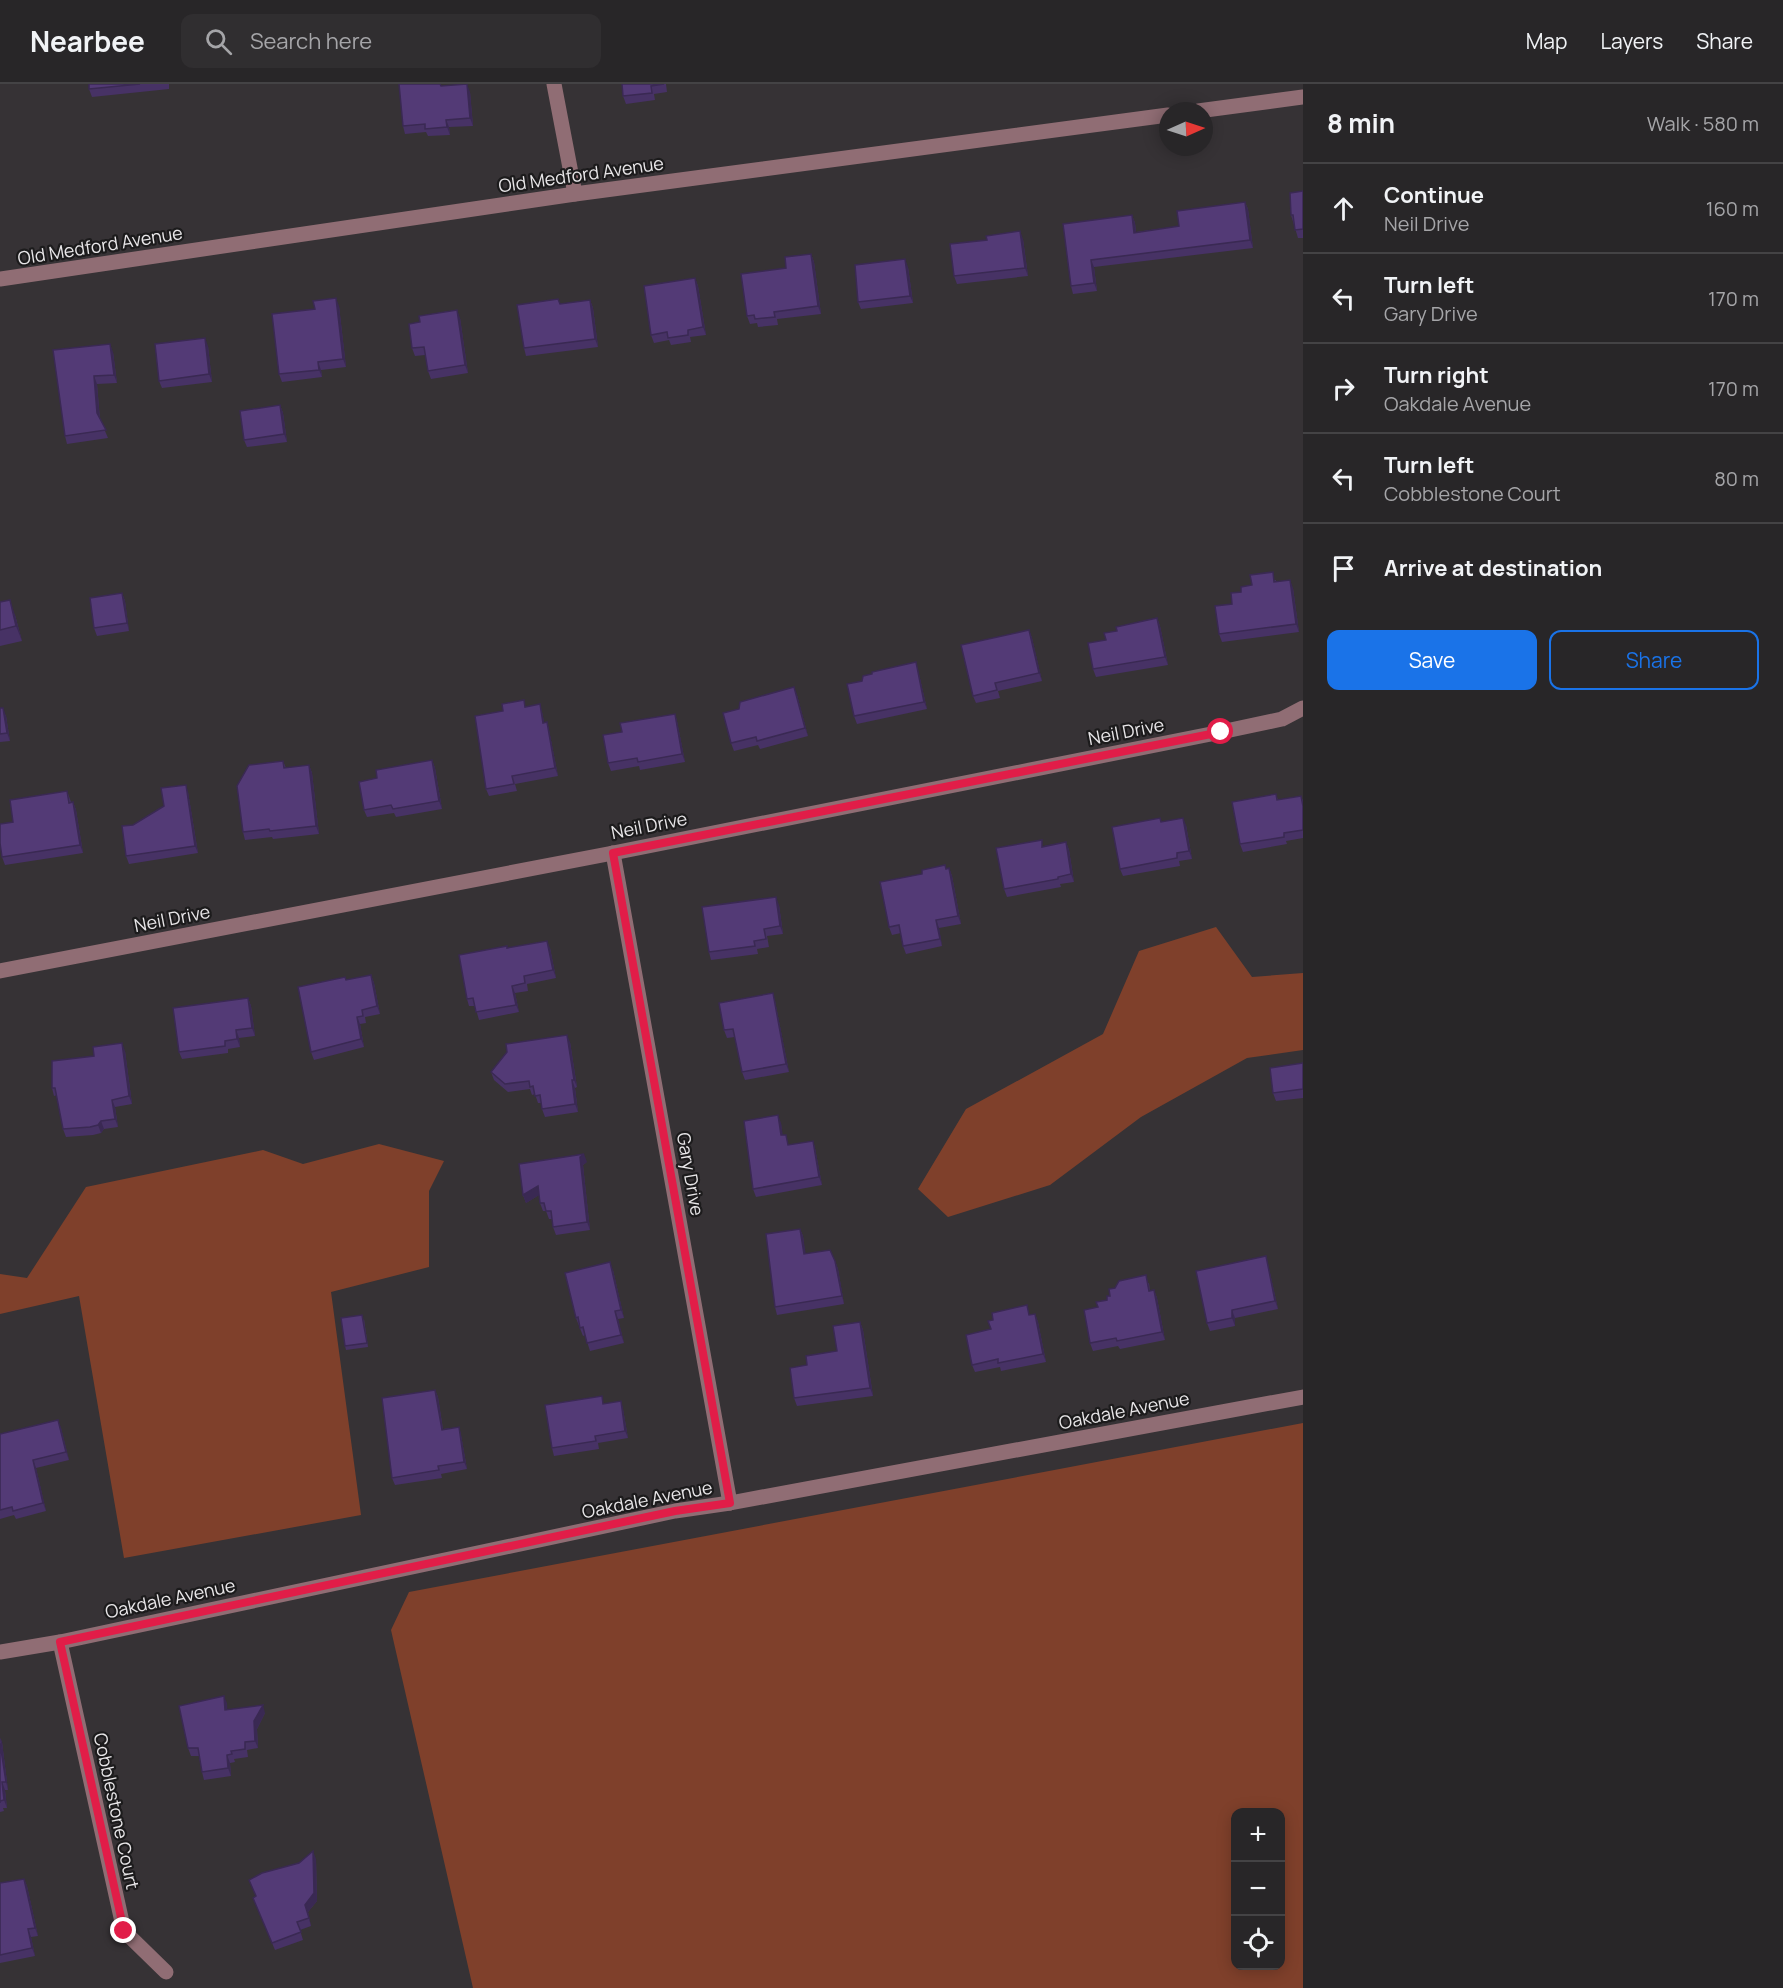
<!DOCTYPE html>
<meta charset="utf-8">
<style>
:root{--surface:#282628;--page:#302e30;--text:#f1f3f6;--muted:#a5a5a8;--line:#444345;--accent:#1a73e8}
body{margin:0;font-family:Manrope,sans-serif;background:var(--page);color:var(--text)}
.controls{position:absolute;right:18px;bottom:18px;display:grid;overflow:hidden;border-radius:12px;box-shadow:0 3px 15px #0003}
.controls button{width:54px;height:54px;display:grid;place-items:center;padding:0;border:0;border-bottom:2px solid var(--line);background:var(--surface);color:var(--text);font:30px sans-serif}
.compass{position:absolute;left:1159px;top:18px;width:54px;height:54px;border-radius:50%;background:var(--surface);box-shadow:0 3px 15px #0003;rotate:87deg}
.stop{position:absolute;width:18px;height:18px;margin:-14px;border:4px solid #e11d48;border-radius:50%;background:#fff}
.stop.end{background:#e11d48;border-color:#fff;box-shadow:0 2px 6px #0008}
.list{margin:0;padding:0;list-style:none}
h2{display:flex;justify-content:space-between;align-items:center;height:78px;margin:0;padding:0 24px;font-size:26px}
h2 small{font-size:20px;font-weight:400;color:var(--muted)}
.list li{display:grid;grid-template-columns:39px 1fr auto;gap:18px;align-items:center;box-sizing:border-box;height:90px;padding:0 24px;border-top:2px solid var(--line)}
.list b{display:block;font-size:22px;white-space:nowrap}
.list p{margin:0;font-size:20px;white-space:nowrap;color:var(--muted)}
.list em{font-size:20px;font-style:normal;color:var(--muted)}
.actions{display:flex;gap:12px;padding:18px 24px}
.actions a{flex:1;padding:14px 0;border:2px solid var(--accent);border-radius:12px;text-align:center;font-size:21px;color:var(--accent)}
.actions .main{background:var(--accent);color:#fff}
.icon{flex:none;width:33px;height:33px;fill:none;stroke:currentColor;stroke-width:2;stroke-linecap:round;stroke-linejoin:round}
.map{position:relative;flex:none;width:1303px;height:1904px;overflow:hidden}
header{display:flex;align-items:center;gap:36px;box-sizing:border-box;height:84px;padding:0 30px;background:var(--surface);border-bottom:2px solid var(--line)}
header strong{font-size:28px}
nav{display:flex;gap:33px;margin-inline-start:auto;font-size:21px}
.search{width:420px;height:54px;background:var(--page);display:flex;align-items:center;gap:15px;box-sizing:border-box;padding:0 21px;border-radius:12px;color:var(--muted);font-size:22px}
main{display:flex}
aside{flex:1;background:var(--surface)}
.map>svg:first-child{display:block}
.green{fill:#7f402b;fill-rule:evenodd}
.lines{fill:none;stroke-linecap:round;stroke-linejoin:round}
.minor{stroke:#906d74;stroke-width:15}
.wall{fill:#473265}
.shaded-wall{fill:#3a2953}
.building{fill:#533a76;stroke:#3a2953;stroke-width:1.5}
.route{stroke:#e11d48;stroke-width:8}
.labels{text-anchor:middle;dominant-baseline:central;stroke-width:4.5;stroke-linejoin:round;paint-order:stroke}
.street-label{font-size:18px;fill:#e8e6e8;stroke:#1c1b1c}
</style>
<header>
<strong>Nearbee</strong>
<div class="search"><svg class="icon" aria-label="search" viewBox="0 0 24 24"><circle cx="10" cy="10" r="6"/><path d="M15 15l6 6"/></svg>Search here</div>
<nav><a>Map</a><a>Layers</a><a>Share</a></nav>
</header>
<main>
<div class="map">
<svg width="1303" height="1904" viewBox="0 0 1303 1904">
<rect width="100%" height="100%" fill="#363235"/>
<g class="green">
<polygon points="1216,843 1252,893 1303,889 1303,966 1247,974 1141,1033 1050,1101 948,1133 918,1105 966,1025 1103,950 1139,867"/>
<polygon points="379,1060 444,1077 429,1107 429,1183 331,1208 361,1431 124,1474 79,1212 0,1230 0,1190 27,1194 86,1103 263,1066 303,1080"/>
<path d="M1303,1339V1904H473L391,1546L409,1508ZM1280,1728V1882H1236V1728Z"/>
</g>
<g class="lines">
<g class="minor">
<polyline points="554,0 575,110"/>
<polyline points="1198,27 1303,13"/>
<polyline points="0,195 575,110 1168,31"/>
<polyline points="613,769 730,1419"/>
<polyline points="0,887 613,769 1221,648 1282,635 1303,624"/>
<polyline points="60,1558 124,1847 166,1888"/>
<polyline points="0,1568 60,1558 675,1427 730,1419 1303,1313"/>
</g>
</g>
<g class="wall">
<polygon points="89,0 169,0 169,5 92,13 89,5"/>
<polygon points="622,0 666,0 667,8 654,10 655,16 626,20 623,12"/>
<polygon points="442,2 470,8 473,42 449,43 450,51 428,52 426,48 405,50 403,42"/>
<polygon points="1303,107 1303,154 1298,154 1291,131"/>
<polygon points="1245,118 1248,125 1253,164 1094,183 1097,207 1073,210 1071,202 1063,140 1132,131 1135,139 1136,148 1179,142"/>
<polygon points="1023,155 1028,192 957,200 954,192 987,156"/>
<polygon points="811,170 814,178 821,230 777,235 778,241 758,243 757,239 750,240 747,232 786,184"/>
<polygon points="908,183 913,219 861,225 858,218"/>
<polygon points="695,194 698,202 706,251 690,253 691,258 671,261 669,256 654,259 651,251"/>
<polygon points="590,216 593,224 598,263 526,272 524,264 560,220"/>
<polygon points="339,222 346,283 321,286 322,293 282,298 279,290"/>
<polygon points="460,234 468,289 431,295 428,287 425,271 415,272 412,264"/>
<polygon points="208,262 212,298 162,304 159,297"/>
<polygon points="53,266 113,268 117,299 97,300 100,335 108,354 67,360 65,352"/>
<polygon points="280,321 283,329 287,358 247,363 244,356"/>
<polygon points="1276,496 1276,498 1293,504 1299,548 1222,558 1219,550 1232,520 1241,508 1252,501"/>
<polygon points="122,509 125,517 129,547 97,552 94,544"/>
<polygon points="0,518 15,531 22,557 0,562"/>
<polygon points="1157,534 1160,542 1168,581 1096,593 1093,585 1106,556 1117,547"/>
<polygon points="1029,546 1032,554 1042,597 998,607 1000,614 976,619 973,612"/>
<polygon points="918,586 927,625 857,640 854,632"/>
<polygon points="797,611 808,652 760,665 758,661 734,667 731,659"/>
<polygon points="526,623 542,628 544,638 547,638 549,646 558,692 515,700 517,707 489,712 486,705"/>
<polygon points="0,624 6,632 10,657 0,658"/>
<polygon points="675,630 677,637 685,678 640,686 639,682 611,687 608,679 622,648"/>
<polygon points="432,676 435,684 442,725 396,733 394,729 367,733 364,726 377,694"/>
<polygon points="283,677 286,684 309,681 312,689 319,750 273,755 272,753 245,756 243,748"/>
<polygon points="67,707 71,718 73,718 76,726 83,769 5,781 2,773 13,738"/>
<polygon points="188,708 198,769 129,780 126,772 133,741"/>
<polygon points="1276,710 1278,716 1301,712 1303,717 1303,754 1286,757 1287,760 1243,768 1240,760"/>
<polygon points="1161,738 1186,741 1192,775 1179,777 1180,782 1123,792 1120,785"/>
<polygon points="1066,758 1069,766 1074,798 1060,800 1061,803 1007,813 1004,805 1044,762"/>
<polygon points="945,781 946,785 949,784 952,792 961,840 939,844 942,862 906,870 903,862 901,849 892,851 889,843 922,790"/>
<polygon points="779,821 783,850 767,852 769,863 757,865 758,870 711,876 709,868"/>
<polygon points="507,864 550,864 556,894 527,900 528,907 515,909 519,928 479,936 475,922 469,922 467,915"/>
<polygon points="371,891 374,899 380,930 365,933 366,939 360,940 364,963 314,976 311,968 346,896"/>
<polygon points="248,914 251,922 255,952 239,954 240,963 228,965 228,969 182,975 179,968"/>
<polygon points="775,917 789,988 745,996 742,988 735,953 727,954 724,946"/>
<polygon points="570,958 577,1003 575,1004 578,1028 545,1033 542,1025 541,1019 538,1019 535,1010 532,1011 530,1005 508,1008 494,996 491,988"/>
<polygon points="125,967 132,1020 115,1023 118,1043 104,1045 101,1049 93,1051 66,1053 63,1045 57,1011 54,1012 52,1004 94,972"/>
<polygon points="1303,979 1303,1014 1276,1017 1273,1009"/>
<polygon points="781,1039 782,1051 789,1061 813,1057 815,1064 822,1101 756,1113 753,1105"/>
<polygon points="587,1078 583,1081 590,1146 556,1151 553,1143 552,1135 549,1135 546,1127 543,1127 540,1119 539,1111 526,1119 523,1111"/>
<polygon points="800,1145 803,1152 805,1170 835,1177 838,1185 844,1220 777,1231 775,1223"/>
<polygon points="1266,1172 1268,1180 1278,1225 1235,1234 1235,1242 1210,1247 1207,1239"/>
<polygon points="613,1186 624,1234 618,1235 624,1259 590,1267 585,1251 583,1252 576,1234"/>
<polygon points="1149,1199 1150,1207 1154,1206 1157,1214 1165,1256 1120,1265 1118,1262 1093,1267 1090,1259 1098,1223 1107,1216 1110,1212"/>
<polygon points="1035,1230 1038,1238 1046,1278 1001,1287 1000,1283 975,1288 972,1281 991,1245 1030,1231"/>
<polygon points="364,1235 368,1263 346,1266 345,1262"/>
<polygon points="860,1238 863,1246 873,1312 797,1322 794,1314 807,1281 837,1267"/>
<polygon points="435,1306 438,1313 443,1345 459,1343 461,1351 467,1385 441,1390 442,1394 395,1401 392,1394"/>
<polygon points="621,1317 623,1325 628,1354 598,1359 599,1365 554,1372 552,1364 605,1320"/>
<polygon points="61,1344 69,1376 36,1384 46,1427 16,1435 14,1431 0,1435 0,1350"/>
<polygon points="227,1619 227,1626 265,1629 257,1645 258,1664 247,1666 248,1673 234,1675 235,1678 230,1679 231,1692 204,1696 202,1688 199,1672 191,1672 188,1664"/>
<polygon points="0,1654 2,1658 8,1706 5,1706 7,1724 3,1724 4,1727 0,1728"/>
<polygon points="316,1775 317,1817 308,1828 311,1842 300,1846 303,1856 275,1866 253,1814"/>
<polygon points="24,1795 27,1802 38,1852 31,1853 35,1872 0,1879 0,1799"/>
</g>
<g class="shaded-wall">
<polygon points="467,0 470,8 473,42 470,34"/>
<polygon points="446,36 449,43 450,51 447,43"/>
<polygon points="1245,118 1248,125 1253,164 1250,156"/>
<polygon points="1132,131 1135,139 1137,156 1134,149"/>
<polygon points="1020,147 1023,155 1028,192 1025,184"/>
<polygon points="811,170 814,178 821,230 818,222"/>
<polygon points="905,175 908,183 913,219 910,212"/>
<polygon points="1091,176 1094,183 1097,207 1094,199"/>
<polygon points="695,194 698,202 706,251 703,243"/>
<polygon points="336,214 339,222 346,283 343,275"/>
<polygon points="590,216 593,224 598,263 595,255"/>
<polygon points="457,226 460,234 468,289 465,281"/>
<polygon points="205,254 208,262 212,298 209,290"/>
<polygon points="110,260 113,268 117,299 114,291"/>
<polygon points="318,278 321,286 322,293 319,286"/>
<polygon points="94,292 97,300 100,337 97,329"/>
<polygon points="280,321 283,329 287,358 284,350"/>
<polygon points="1290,496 1293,504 1299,548 1296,540"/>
<polygon points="122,509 125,517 129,547 127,539"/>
<polygon points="10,516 15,531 22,557 16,542"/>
<polygon points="1157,534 1160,542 1168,581 1165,573"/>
<polygon points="1029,546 1032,554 1042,597 1039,589"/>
<polygon points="916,578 918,586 927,625 924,618"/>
<polygon points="794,603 797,611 808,652 805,644"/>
<polygon points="540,620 542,628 546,647 543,639"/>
<polygon points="3,624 6,632 10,657 7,649"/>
<polygon points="675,630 677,637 685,678 682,670"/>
<polygon points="547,638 549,646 558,692 555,684"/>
<polygon points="432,676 435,684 442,725 439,717"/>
<polygon points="309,681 312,689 319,750 316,742"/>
<polygon points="186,701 188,708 198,769 195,762"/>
<polygon points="73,718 76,726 83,769 80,761"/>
<polygon points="1183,734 1186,741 1192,775 1189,767"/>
<polygon points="1066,758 1069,766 1074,798 1071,790"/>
<polygon points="949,784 952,792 961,840 958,832"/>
<polygon points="776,813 779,821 783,850 780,842"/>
<polygon points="936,836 939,844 942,862 940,855"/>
<polygon points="547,857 550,864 556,894 553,886"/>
<polygon points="371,891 374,899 380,930 377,922"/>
<polygon points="512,902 515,909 519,928 516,921"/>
<polygon points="773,909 775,917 789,988 786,980"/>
<polygon points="248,914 251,922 255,952 252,944"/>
<polygon points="357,933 360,940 364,963 361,955"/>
<polygon points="236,946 239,954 240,963 237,955"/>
<polygon points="567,951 570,958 577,1003 574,996"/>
<polygon points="122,959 125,967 132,1020 129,1012"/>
<polygon points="572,996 575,1004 578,1028 575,1020"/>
<polygon points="112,1016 115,1023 118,1043 115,1035"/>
<polygon points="778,1031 781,1039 784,1059 781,1051"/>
<polygon points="101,1037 104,1045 101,1049 98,1041"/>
<polygon points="813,1057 815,1064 822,1101 819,1093"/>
<polygon points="584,1070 587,1078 583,1081 590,1146 587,1138 580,1073"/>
<polygon points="538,1102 541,1110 526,1119 523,1111"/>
<polygon points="800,1145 803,1152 807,1178 804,1170"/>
<polygon points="1266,1172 1268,1180 1278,1225 1275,1217"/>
<polygon points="835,1177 838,1185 844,1220 842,1212"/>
<polygon points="610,1178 613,1186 624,1234 621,1226"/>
<polygon points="1154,1206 1157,1214 1165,1256 1162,1248"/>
<polygon points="1232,1226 1235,1234 1235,1242 1232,1234"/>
<polygon points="615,1227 618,1235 624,1259 621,1251"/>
<polygon points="1035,1230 1038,1238 1046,1278 1043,1270"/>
<polygon points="860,1238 863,1246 873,1312 870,1304"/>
<polygon points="435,1306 438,1313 444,1354 442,1346"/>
<polygon points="621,1317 623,1325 628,1354 625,1347"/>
<polygon points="58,1336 61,1344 69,1376 66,1368"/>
<polygon points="459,1343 461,1351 467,1385 464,1378"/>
<polygon points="33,1376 36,1384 46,1427 43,1419"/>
<polygon points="224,1612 227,1619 228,1634 225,1626"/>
<polygon points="263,1621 265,1629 257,1645 258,1664 255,1657 254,1637"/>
<polygon points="0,1654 2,1658 8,1706 6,1698"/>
<polygon points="227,1671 230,1679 231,1692 228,1684"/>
<polygon points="2,1698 5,1706 7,1724 4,1716"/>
<polygon points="313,1767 316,1775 317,1817 308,1828 311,1842 305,1821"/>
<polygon points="24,1795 27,1802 38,1852 35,1844"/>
<polygon points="28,1845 31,1853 35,1872 32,1864"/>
</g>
<g class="building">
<polygon points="89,0 140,0 89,5"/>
<polygon points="399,0 440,0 441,2 467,0 470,34 446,36 447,43 425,45 425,40 403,42"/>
<polygon points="622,0 664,0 651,2 652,9 623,12"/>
<polygon points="1303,107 1303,145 1295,146 1293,131 1291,131 1290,109"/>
<polygon points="1245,118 1250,156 1091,176 1094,199 1071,202 1063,140 1132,131 1134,149 1179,142 1177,127"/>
<polygon points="1020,147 1025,184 954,192 950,160 987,156 986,152"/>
<polygon points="811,170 818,222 774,228 775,233 755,235 754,231 747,232 741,190 786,184 785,173"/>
<polygon points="905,175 910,212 858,218 855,181"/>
<polygon points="695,194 703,243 688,246 688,251 668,254 667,248 651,251 644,202"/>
<polygon points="336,214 343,275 318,278 319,286 279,290 272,230 315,225 313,217"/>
<polygon points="558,215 560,220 590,216 595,255 524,264 517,221"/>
<polygon points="457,226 465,281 428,287 424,263 412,264 409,240 420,238 419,232"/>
<polygon points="205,254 209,290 159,297 155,260"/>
<polygon points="110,260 114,291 94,292 97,329 106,346 65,352 53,266"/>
<polygon points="280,321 284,350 244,356 240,327"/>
<polygon points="1273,488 1274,498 1290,496 1296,540 1219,550 1215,522 1232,520 1231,509 1241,508 1241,503 1252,501 1250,491"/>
<polygon points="122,509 127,539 94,544 90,514"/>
<polygon points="10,516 16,542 0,546 0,518"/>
<polygon points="1157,534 1165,573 1093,585 1088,559 1106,556 1104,549 1117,547 1116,543"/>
<polygon points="1029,546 1039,589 995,599 997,606 973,612 961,561"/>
<polygon points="916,578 924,618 854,632 847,600 862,597 863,592 872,590 872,588"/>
<polygon points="794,603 805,644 757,657 756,653 731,659 723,629 739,625 740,618"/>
<polygon points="524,616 525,623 540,620 543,639 547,638 555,684 512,692 514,700 486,705 475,632 503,627 502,620"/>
<polygon points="0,624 3,624 7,649 0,650"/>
<polygon points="675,630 682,670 638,678 637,674 608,679 603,651 622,648 620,639"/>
<polygon points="432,676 439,717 393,725 391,721 364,726 359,698 377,694 376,686"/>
<polygon points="283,677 284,684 309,681 316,742 270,747 269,745 243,748 237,702 249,681"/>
<polygon points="186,701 195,762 126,772 122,742 133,741 164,722 161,704"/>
<polygon points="67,707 69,719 73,718 80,761 2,773 0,759 0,740 13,738 10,716"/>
<polygon points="1276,710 1277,716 1301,712 1303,722 1303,746 1284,749 1284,753 1240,760 1232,718"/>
<polygon points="1160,734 1161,738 1183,734 1189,767 1177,769 1177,774 1120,785 1112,743"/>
<polygon points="1042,756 1042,763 1066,758 1071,790 1058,793 1058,795 1004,805 996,764"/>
<polygon points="945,781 946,785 949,784 958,832 936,836 940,855 903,862 899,841 889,843 880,798 922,790 922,786"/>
<polygon points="776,813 780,842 764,845 766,855 754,857 755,862 709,868 702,823"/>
<polygon points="547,857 553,886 524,892 525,899 512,902 516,921 476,928 473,914 467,915 459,871 507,862 507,864"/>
<polygon points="371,891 377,922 362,926 363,932 357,933 361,955 311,968 298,903 345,893 346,896"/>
<polygon points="773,909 786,980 742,988 733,945 724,946 719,919"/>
<polygon points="248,914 252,944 236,946 237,955 225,957 225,962 179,968 173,924"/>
<polygon points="567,951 574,996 572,996 575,1020 542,1025 540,1011 535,1012 533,1002 530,1003 529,997 505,1000 491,988 507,968 506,960"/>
<polygon points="122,959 129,1012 112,1016 115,1035 101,1037 98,1041 90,1043 63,1045 55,1004 52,1004 52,977 94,972 93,963"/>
<polygon points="1303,979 1303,1005 1273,1009 1270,984"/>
<polygon points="778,1031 781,1051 786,1051 788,1061 813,1057 819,1093 753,1105 744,1037"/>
<polygon points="584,1070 580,1073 587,1138 553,1143 551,1127 546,1127 544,1119 540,1119 538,1102 523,1111 519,1080"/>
<polygon points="800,1145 804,1170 830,1166 835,1177 842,1212 775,1223 766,1150"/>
<polygon points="1266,1172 1275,1217 1232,1226 1232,1234 1207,1239 1196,1187"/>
<polygon points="610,1178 621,1226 615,1227 621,1251 587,1259 583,1243 580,1244 578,1233 576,1234 565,1189"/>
<polygon points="1146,1191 1149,1207 1154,1206 1162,1248 1117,1257 1116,1254 1090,1259 1084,1226 1098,1223 1096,1218 1107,1216 1107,1212 1110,1212 1109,1205 1115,1204 1119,1197"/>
<polygon points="1027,1221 1029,1231 1035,1230 1043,1270 998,1279 998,1275 972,1281 966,1251 991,1245 988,1237 993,1236 992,1229"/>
<polygon points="362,1231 367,1259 345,1262 341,1234"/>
<polygon points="860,1238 870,1304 794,1314 790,1284 807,1281 806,1272 837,1267 833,1242"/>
<polygon points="435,1306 442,1346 459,1343 464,1378 438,1382 439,1386 392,1394 382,1314"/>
<polygon points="602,1312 603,1320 621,1317 625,1347 595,1352 596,1357 552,1364 545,1321"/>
<polygon points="58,1336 66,1368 33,1376 43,1419 13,1427 12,1423 0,1426 0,1350"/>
<polygon points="224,1612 225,1626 263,1621 254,1637 255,1657 245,1658 245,1665 231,1667 232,1670 227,1671 228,1684 202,1688 198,1664 188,1664 179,1622"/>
<polygon points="0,1659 6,1698 2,1698 4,1716 0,1717 0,1719"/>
<polygon points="313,1767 314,1809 305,1821 309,1834 297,1838 301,1848 272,1859 253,1814 256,1812 249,1796 262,1789 299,1779"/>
<polygon points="24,1795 35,1844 28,1845 32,1864 0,1871 0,1799"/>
</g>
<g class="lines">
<polyline class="route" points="124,1847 60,1558 675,1427 730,1419 613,769 1221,648"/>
</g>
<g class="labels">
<g class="street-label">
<text transform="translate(581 90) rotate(-8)">Old Medford Avenue</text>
<text transform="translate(100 161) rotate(-9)">Old Medford Avenue</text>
<text transform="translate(1126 647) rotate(-11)">Neil Drive</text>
<text transform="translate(649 741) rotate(-11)">Neil Drive</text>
<text transform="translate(172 834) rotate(-11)">Neil Drive</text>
<text transform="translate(691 1090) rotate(80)">Gary Drive</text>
<text transform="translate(1124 1326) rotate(-11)">Oakdale Avenue</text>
<text transform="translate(647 1415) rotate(-11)">Oakdale Avenue</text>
<text transform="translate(170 1514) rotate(-12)">Oakdale Avenue</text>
<text transform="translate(117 1727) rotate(78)">Cobblestone Court</text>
</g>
</g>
</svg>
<div class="controls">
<button>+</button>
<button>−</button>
<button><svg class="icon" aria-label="locate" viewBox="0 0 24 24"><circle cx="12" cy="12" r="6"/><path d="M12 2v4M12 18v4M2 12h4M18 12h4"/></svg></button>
</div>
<svg class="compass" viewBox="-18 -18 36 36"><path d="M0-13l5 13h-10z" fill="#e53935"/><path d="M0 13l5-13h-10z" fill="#a5a5a8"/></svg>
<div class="stop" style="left:1221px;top:648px"></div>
<div class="stop end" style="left:124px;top:1847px"></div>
</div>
<aside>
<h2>8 min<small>Walk · 580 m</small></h2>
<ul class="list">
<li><svg class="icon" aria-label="ahead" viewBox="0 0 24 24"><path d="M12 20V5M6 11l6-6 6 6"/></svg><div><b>Continue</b><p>Neil Drive</p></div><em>160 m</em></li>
<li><svg class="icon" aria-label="left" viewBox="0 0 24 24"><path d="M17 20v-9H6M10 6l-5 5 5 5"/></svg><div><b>Turn left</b><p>Gary Drive</p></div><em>170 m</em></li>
<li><svg class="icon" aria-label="right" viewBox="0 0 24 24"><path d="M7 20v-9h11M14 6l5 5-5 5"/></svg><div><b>Turn right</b><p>Oakdale Avenue</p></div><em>170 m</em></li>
<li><svg class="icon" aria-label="left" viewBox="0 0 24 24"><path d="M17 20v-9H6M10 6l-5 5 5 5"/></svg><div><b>Turn left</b><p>Cobblestone Court</p></div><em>80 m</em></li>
<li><svg class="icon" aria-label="arrive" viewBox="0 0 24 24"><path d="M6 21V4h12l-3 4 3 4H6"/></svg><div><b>Arrive at destination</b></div></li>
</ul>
<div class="actions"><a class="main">Save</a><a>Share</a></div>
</aside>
</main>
